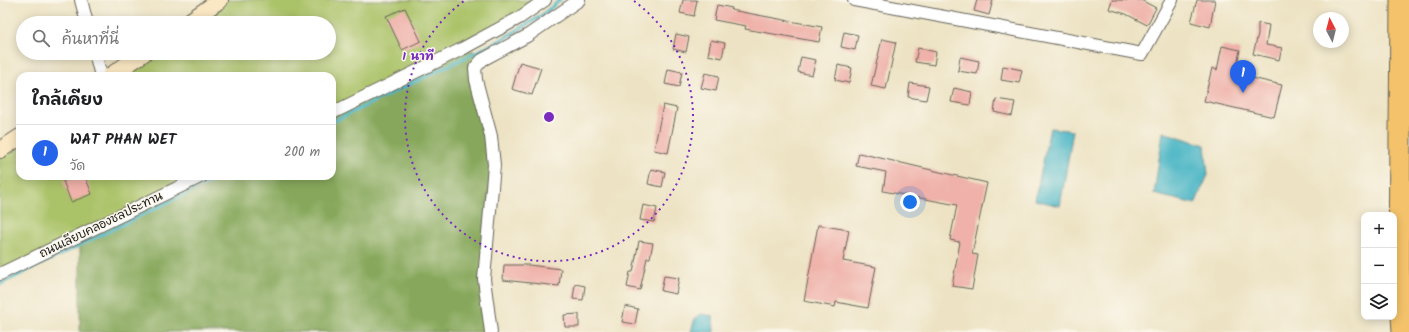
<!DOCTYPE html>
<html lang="th">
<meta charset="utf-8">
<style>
:root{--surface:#fff;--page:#f2f2f2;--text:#202124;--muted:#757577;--line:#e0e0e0;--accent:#2563eb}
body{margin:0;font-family:Kalam,"Playpen Sans Thai",sans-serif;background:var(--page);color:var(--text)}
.controls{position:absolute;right:12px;bottom:12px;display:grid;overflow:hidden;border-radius:8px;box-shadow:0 2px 10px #0003}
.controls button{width:36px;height:36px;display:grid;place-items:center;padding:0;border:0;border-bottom:1px solid var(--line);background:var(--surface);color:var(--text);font:20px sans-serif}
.compass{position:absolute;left:1313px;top:12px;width:36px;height:36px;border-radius:50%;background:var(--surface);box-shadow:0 2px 10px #0003;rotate:353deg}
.you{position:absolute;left:910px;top:202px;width:14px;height:14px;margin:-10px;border:3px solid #fff;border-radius:50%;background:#1a73e8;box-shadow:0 0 0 6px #1a73e833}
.badge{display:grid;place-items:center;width:26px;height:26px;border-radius:50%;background:var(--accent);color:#fff;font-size:13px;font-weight:700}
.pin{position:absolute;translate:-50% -33px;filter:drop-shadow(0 1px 2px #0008)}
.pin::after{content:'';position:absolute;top:21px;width:14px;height:12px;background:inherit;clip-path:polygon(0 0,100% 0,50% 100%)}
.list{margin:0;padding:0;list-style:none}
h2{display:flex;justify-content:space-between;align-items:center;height:52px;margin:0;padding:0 16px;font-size:17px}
h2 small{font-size:13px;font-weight:400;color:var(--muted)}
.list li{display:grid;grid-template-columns:26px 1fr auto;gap:12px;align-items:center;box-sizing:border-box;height:56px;padding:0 16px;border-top:1px solid var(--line)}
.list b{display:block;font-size:15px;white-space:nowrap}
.list p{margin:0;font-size:13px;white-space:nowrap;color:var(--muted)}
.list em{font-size:13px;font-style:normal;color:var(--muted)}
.icon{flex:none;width:22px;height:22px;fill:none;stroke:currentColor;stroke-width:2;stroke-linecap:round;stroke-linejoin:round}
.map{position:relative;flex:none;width:1409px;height:332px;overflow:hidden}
.search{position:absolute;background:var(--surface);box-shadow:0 2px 10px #0003;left:16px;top:16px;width:320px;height:44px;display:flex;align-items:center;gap:10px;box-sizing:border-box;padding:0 14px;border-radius:22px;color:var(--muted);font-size:15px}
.panel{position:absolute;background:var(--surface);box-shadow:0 2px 10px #0003;left:16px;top:72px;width:320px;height:108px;border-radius:12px}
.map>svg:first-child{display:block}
.green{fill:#aac267;stroke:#636f42}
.forest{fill:#87a85c;stroke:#52623c}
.water{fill:#49b5c5;stroke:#326870}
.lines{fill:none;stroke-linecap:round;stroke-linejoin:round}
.stream{stroke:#49b5c5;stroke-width:3.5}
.building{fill:#efb1a9}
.street-casing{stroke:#656257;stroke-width:14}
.secondary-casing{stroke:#656257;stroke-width:18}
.highway-casing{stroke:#656257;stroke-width:23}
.street{stroke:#fff;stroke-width:12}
.secondary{stroke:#fae7c3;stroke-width:16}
.highway{stroke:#f3c26a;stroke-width:21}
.ring{fill:none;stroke:#7b2cbf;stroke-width:2;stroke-dasharray:2 4}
.labels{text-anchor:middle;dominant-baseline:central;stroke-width:3;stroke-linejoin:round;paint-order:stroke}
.street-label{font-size:12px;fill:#1c1c1c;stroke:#fbf7ec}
.centre{fill:#7b2cbf;stroke:#fbf7ec;stroke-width:2}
.ring-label{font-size:12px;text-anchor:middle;font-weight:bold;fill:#7b2cbf;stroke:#fbf7ec;stroke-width:3;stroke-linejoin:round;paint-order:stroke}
</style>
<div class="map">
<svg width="1409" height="332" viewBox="0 0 1409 332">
<rect width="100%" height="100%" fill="#fbf7ec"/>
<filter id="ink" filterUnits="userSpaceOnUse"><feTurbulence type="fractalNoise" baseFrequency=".025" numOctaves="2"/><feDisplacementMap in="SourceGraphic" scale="8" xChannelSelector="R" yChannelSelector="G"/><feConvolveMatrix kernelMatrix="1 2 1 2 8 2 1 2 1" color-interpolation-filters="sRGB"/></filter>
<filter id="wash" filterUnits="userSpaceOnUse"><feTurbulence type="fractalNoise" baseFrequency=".012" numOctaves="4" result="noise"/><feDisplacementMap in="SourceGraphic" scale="16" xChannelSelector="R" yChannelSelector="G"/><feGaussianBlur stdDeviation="0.9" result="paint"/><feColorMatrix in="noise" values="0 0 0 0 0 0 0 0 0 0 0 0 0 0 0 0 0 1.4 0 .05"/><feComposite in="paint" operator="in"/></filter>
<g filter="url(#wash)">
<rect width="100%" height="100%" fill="#ede3c4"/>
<g class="green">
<polygon points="220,0 545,0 332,113 332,76 110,76 144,53 329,53 329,23 187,23"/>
<polygon points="20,137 20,176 202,176 0,274 0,150"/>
</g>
<polygon class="forest" points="460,50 478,51 482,60 477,64 491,136 488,241 491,332 80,332 80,235 202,176 332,176 332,113"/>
<g class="water">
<polygon points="1050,128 1073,131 1060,206 1035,200"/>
<polygon points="1163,132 1205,145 1208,175 1195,204 1154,194"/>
<polygon points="702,314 713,316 714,332 691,332 695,318"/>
</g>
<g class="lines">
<g class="stream">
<polyline points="332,122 501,40 541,16 560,0"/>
<polyline points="0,284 222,176"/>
</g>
</g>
<g id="blocks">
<g class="building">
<polygon points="683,0 697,0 694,16 680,13"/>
<polygon points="977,0 993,0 989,15 974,11"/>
<polygon points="1112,0 1141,0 1156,8 1147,25 1126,14 1109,9"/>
<polygon points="1197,0 1215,0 1210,27 1191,22"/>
<polygon points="717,5 732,8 731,10 822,27 819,42 745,29 746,26 714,20"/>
<polygon points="405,8 421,41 402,50 386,16"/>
<polygon points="1258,23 1269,25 1266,45 1282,48 1279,60 1253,54 1258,34"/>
<polygon points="844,32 858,35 855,50 841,47"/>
<polygon points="676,34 689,37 686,52 673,49"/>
<polygon points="882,39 896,42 886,89 871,86"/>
<polygon points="711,40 725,43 722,58 708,55"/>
<polygon points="1222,46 1240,50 1235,74 1282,85 1274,117 1204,101 1212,68 1217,70"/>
<polygon points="918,48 936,52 934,65 915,62"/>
<polygon points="801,57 816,60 812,75 798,72"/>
<polygon points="960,57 979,61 977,74 958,71"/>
<polygon points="520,62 541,68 532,95 512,89"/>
<polygon points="838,65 852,68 849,83 835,80"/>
<polygon points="1003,66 1022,70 1019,83 1001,80"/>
<polygon points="668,69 682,72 679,87 665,84"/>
<polygon points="705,73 719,76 716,91 701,88"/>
<polygon points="910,83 929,86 926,100 908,97"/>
<polygon points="954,88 972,92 970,105 951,102"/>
<polygon points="996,99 1015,102 1012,116 994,112"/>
<polygon points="663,105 677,108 668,153 654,150"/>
<polygon points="859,153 987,183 972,254 978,255 972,289 952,286 960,242 950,240 957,205 883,191 886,172 856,166"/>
<polygon points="651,169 665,172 662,187 648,184"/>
<polygon points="76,176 85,176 92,194 71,202 63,181"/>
<polygon points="643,205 657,208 654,222 640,220"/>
<polygon points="818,225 849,230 843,261 876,267 868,308 836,302 835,307 804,301"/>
<polygon points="639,241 653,243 650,258 647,258 640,290 627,287 630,272 633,272"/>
<polygon points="504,265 529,265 561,269 559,286 503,280"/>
<polygon points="664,276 679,278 676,294 661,291"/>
<polygon points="575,284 585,286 583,300 573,299"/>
<polygon points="625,306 638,309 635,324 622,322"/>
<polygon points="579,314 579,327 565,327 564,315"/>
</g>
</g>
</g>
<g filter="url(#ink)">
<use href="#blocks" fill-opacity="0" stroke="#656257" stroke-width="1"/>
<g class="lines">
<defs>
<g id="street">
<polyline points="81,0 87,23"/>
<polyline points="854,0 1142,54 1172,0"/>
<polyline points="95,53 101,76"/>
<polyline points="332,113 460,50 519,18 545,0"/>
<polyline points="0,274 202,176"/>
<polyline points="491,332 484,279 494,165 491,136 476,80 475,68 482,60 527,36 579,0"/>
</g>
<g id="secondary">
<polyline points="187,23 220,0"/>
<polyline points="110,76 144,53"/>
<polyline points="0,150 20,137"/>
</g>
<polyline id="highway" points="1401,0 1399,269 1403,332"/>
</defs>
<use href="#street" class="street-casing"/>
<use href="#secondary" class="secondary-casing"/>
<use href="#highway" class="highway-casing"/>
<use href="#street" class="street"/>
<use href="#secondary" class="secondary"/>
<use href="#highway" class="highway"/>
</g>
</g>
<path class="ring" d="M634 1A144 144 0 1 1 464 1"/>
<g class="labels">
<g class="street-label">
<text transform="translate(101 225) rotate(-26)">ถนนเลียบคลองชลประทาน</text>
</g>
</g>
<circle cx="549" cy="117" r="6" class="centre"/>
<g class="ring-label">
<text x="418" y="60">1 นาที</text>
</g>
</svg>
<div class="controls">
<button>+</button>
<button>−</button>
<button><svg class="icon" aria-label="layers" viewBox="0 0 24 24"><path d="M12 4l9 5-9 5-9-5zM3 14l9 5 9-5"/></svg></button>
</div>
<svg class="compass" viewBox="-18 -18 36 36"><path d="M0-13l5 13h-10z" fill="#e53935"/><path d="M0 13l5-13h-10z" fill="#757577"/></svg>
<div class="you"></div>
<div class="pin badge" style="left:1243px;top:93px">1</div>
<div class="search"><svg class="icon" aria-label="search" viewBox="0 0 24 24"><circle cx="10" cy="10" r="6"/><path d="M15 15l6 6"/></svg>ค้นหาที่นี่</div>
<section class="panel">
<h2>ใกล้เคียง<small></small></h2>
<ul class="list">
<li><span class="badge">1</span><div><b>WAT PHAN WET</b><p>วัด</p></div><em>200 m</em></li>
</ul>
</section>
</div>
